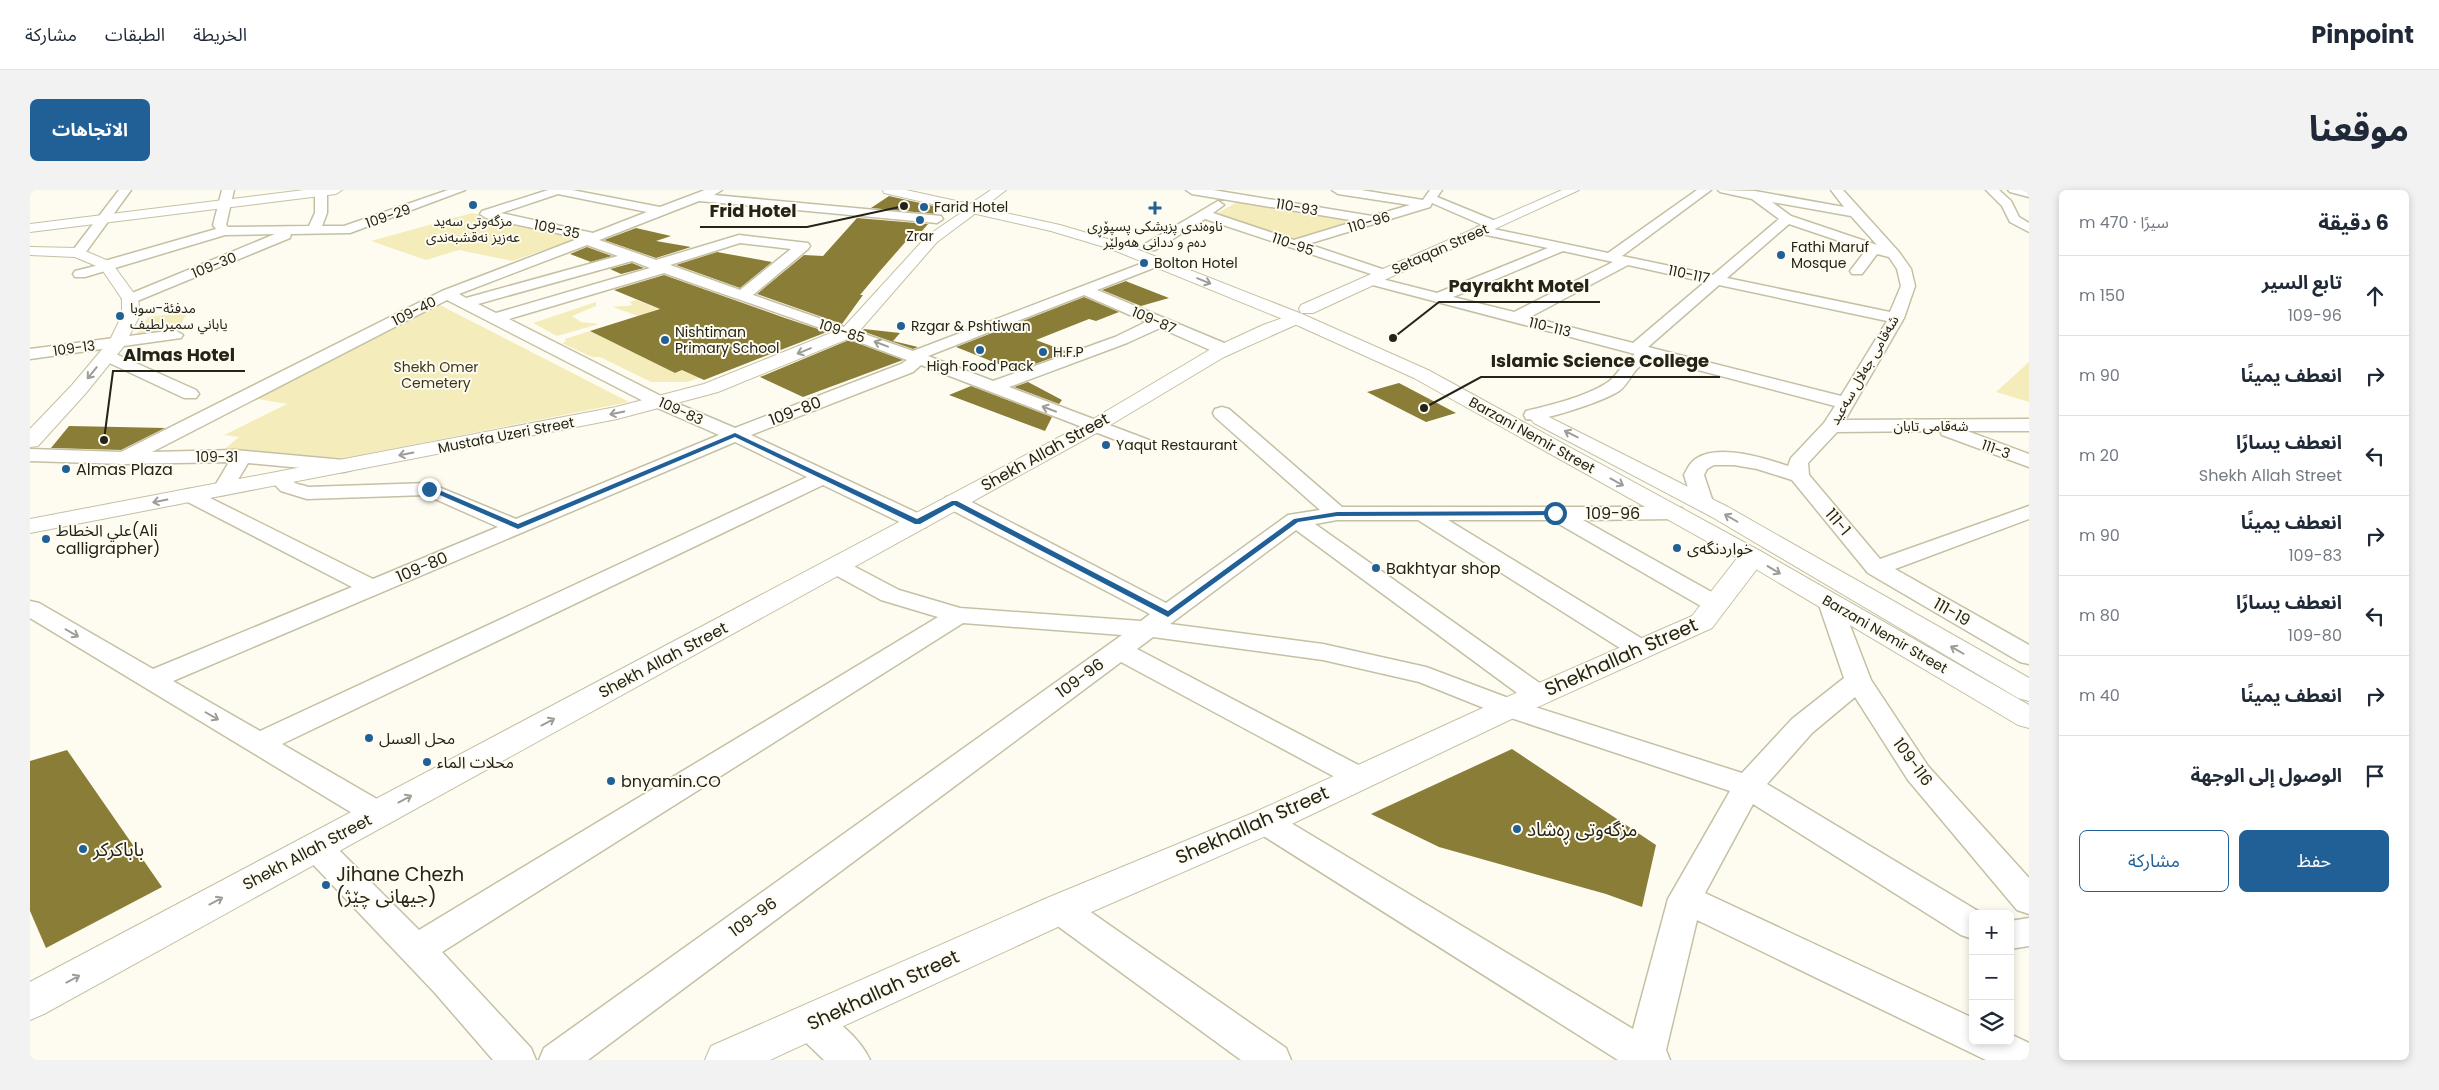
<!DOCTYPE html>
<html lang="ar">
<meta charset="utf-8">
<style>
:root{--surface:#fff;--page:#f2f2f3;--text:#1f2937;--muted:#747a83;--line:#e0e1e3;--accent:#216096}
body{margin:0;font-family:Poppins,"Noto Sans Arabic",sans-serif;background:var(--page);color:var(--text);direction:rtl}
.controls{position:absolute;right:15px;bottom:15px;display:grid;overflow:hidden;border-radius:8px;box-shadow:0 2px 8px #0003}
.controls button{width:45px;height:45px;display:grid;place-items:center;padding:0;border:0;border-bottom:1px solid var(--line);background:var(--surface);color:var(--text);font:25px sans-serif}
.stop{position:absolute;width:15px;height:15px;margin:-11px;border:4px solid #216096;border-radius:50%;background:#fff}
.stop.end{background:#216096;border-color:#fff;box-shadow:0 1px 5px #0008}
.list{margin:0;padding:0;list-style:none}
h2{display:flex;justify-content:space-between;align-items:center;height:65px;margin:0;padding:0 20px;font-size:21px}
h2 small{font-size:16px;font-weight:400;color:var(--muted)}
.list li{display:grid;grid-template-columns:32px 1fr auto;gap:15px;align-items:center;box-sizing:border-box;height:80px;padding:0 20px;border-top:1px solid var(--line)}
.list b{display:block;font-size:19px;white-space:nowrap}
.list p{margin:0;font-size:16px;white-space:nowrap;color:var(--muted)}
.list em{font-size:16px;font-style:normal;color:var(--muted)}
.actions{display:flex;gap:10px;padding:15px 20px}
.actions a{flex:1;padding:11px 0;border:1px solid var(--accent);border-radius:8px;text-align:center;font-size:18px;color:var(--accent)}
.actions .main{background:var(--accent);color:#fff}
.icon{flex:none;width:28px;height:28px;fill:none;stroke:currentColor;stroke-width:2;stroke-linecap:round;stroke-linejoin:round}
.map{position:relative;flex:none;width:1999px;height:870px;overflow:hidden;direction:ltr;border-radius:8px}
header{display:flex;align-items:center;gap:30px;box-sizing:border-box;height:70px;padding:0 25px;background:var(--surface);border-bottom:1px solid var(--line)}
header strong{font-size:24px}
nav{display:flex;gap:28px;margin-inline-start:auto;font-size:18px}
.intro{display:flex;align-items:center;justify-content:space-between;box-sizing:border-box;height:120px;padding:0 30px}
h1{margin:0;font-size:35px}
.button{padding:12px 22px;border-radius:8px;background:var(--accent);color:#fff;font-size:18px;font-weight:700}
main{display:flex;gap:30px;padding:0 30px}
aside{flex:1;background:var(--surface);border-radius:8px;box-shadow:0 2px 8px #0003}
.map>svg:first-child{display:block}
.green{fill:#f5ecbb}
.building{fill:#8a7d37}
.lines{fill:none;stroke-linecap:round;stroke-linejoin:round}
.minor-casing{stroke:#c5c0a3;stroke-width:3}
.tertiary-casing{stroke:#c5c0a3;stroke-width:2}
.secondary-casing{stroke:#c5c0a3;stroke-width:2}
.primary-casing{stroke:#c5c0a3;stroke-width:2}
.minor{fill:#fff;fill-rule:evenodd}
.tertiary{fill:#fff;fill-rule:evenodd}
.secondary{fill:#fff;fill-rule:evenodd}
.primary{fill:#fff;fill-rule:evenodd}
.oneway{stroke:#9d9c97}
.route{fill:#216096}
.poi-dot{fill:#216096;stroke:#fefcf0;stroke-width:2}
.labels{text-anchor:middle;dominant-baseline:central;stroke-width:4;stroke-linejoin:round;paint-order:stroke}
.far-poi-label{font-size:14px;fill:#252318;stroke:#fefcf0;text-anchor:start}
.far-street-label{font-size:14px;fill:#252318;stroke:#fefcf0}
.far-park-label{font-size:14px;fill:#3c3616;stroke:#fefcf0}
.street-label{font-size:16px;fill:#252318;stroke:#fefcf0}
.poi-label{font-size:16px;fill:#252318;stroke:#fefcf0;text-anchor:start}
.near-street-label{font-size:19px;fill:#252318;stroke:#fefcf0}
.near-poi-label{font-size:19px;fill:#252318;stroke:#fefcf0;text-anchor:start}
.leader{fill:none;stroke:#252318;stroke-width:2}
.callout-dot{fill:#252318;stroke:#fefcf0;stroke-width:2}
.callout-label{font-size:18px;text-anchor:middle;font-weight:bold;fill:#252318;stroke:#fefcf0;stroke-width:4;stroke-linejoin:round;paint-order:stroke}
</style>
<header>
<strong>Pinpoint</strong>
<nav><a>الخريطة</a><a>الطبقات</a><a>مشاركة</a></nav>
</header>
<div class="intro"><h1>موقعنا</h1><a class="button">الاتجاهات</a></div>
<main>
<aside>
<h2>6 دقيقة<small>سيرًا · 470 m</small></h2>
<ul class="list">
<li><svg class="icon" aria-label="ahead" viewBox="0 0 24 24"><path d="M12 20V5M6 11l6-6 6 6"/></svg><div><b>تابع السير</b><p>109-96</p></div><em>150 m</em></li>
<li><svg class="icon" aria-label="right" viewBox="0 0 24 24"><path d="M7 20v-9h11M14 6l5 5-5 5"/></svg><div><b>انعطف يمينًا</b></div><em>90 m</em></li>
<li><svg class="icon" aria-label="left" viewBox="0 0 24 24"><path d="M17 20v-9H6M10 6l-5 5 5 5"/></svg><div><b>انعطف يسارًا</b><p>Shekh Allah Street</p></div><em>20 m</em></li>
<li><svg class="icon" aria-label="right" viewBox="0 0 24 24"><path d="M7 20v-9h11M14 6l5 5-5 5"/></svg><div><b>انعطف يمينًا</b><p>109-83</p></div><em>90 m</em></li>
<li><svg class="icon" aria-label="left" viewBox="0 0 24 24"><path d="M17 20v-9H6M10 6l-5 5 5 5"/></svg><div><b>انعطف يسارًا</b><p>109-80</p></div><em>80 m</em></li>
<li><svg class="icon" aria-label="right" viewBox="0 0 24 24"><path d="M7 20v-9h11M14 6l5 5-5 5"/></svg><div><b>انعطف يمينًا</b></div><em>40 m</em></li>
<li><svg class="icon" aria-label="arrive" viewBox="0 0 24 24"><path d="M6 21V4h12l-3 4 3 4H6"/></svg><div><b>الوصول إلى الوجهة</b></div></li>
</ul>
<div class="actions"><a class="main">حفظ</a><a>مشاركة</a></div>
</aside>
<div class="map">
<svg width="1999" height="870" viewBox="0 0 1999 870">
<rect width="100%" height="100%" fill="#fefcf0"/>
<g class="green">
<polygon points="1207,12 1327,30 1264,49 1186,24"/>
<polygon points="442,23 552,47 482,71 429,60 396,70 341,51"/>
<path d="M606,110L629,119L608,126L583,117C590,115 596,117 602,115L600,112Z"/>
<polygon points="566,112 566,116 542,126 551,132 569,134 527,146 503,133"/>
<polygon points="406,113 599,212 315,268 191,262 209,247 194,245 257,214 222,208"/>
<polygon points="158,122 146,142 103,150 118,127"/>
<polygon points="560,141 645,183 702,161 716,172 657,192 621,192 570,167 562,167 532,153 536,151 535,149"/>
<polygon points="1999,172 1999,212 1966,202"/>
</g>
<g class="building">
<polygon points="859,6 908,17 909,18 906,24 841,18"/>
<polygon points="827,28 898,34 892,41 885,41 850,81 830,105 833,105 812,134 727,104 774,65 793,66"/>
<polygon points="606,38 641,46 626,51 661,57 626,68 574,50"/>
<polygon points="557,57 582,66 561,72 540,64"/>
<polygon points="687,62 742,72 710,98 646,75"/>
<polygon points="602,73 614,78 591,84 580,79"/>
<polygon points="634,85 755,128 797,142 674,190 652,180 645,183 560,141 630,119 584,100"/>
<polygon points="1096,91 1098,92 1139,108 1111,116 1072,100"/>
<polygon points="1054,107 1089,122 1066,131 1059,129 1006,150 1038,162 986,181 926,157"/>
<polygon points="834,139 870,143 863,151 888,157 883,159 832,141"/>
<polygon points="819,150 873,170 773,207 730,187"/>
<polygon points="998,192 1032,210 1029,214 984,197"/>
<polygon points="1369,193 1426,223 1396,232 1337,202"/>
<polygon points="941,196 1022,227 1015,241 919,205"/>
<polygon points="39,236 89,237 135,238 91,260 21,258"/>
<polygon points="1482,559 1626,655 1612,717 1576,704 1409,657 1341,624"/>
<polygon points="37,560 132,697 16,758 0,721 0,571"/>
</g>
<g class="lines">
<defs>
<g id="minor">
<polygon points="89,0 101,0 53,66 43,66 41,63 43,60"/>
<polygon points="192,0 204,0 196,35 198,37 279,36 285,23 285,0 297,0 297,23 292,36 314,36 418,0 435,0 320,43 261,44 260,48 100,114 92,109 95,106 245,44 195,45 55,87 45,87 43,84 45,81 69,75 71,72 186,39 183,35"/>
<path d="M518,0H542L630,17L675,0H692L684,5L911,26L913,29L907,33L669,11L569,50L626,70L709,45L778,53L780,56L778,59L723,105L883,161L1126,68L1133,72L1131,75L1067,100L1199,155L1201,159L1199,163H1187L1130,138L1097,153L979,197L1119,250L1122,254L1119,258L1112,260L891,175L883,182L721,245L896,327L899,332L896,337L888,339L880,337L793,295L252,554L359,616L363,624L359,632L348,635L337,632L0,428V411L9,413L123,479L322,397L152,309L148,305L152,301L159,299L166,301L343,389L468,337L396,305L277,309L251,301L239,289L242,285C254,282 256,287 265,293C269,295 274,295 278,297L399,293L486,329L689,245L625,217L417,110L122,262L205,260L314,270L321,272L324,276L321,280L314,282L218,273L200,303L193,305L186,303L183,299L199,272L94,274L0,271V259L91,262L412,101L550,48L456,28L450,24L452,21ZM528,4L617,22L563,43L471,23ZM710,53L761,59L710,100L640,75ZM557,55L588,66L436,108L429,104ZM602,71L620,78L466,123L448,114ZM634,83C715,112 797,139 877,170L871,174L705,238L637,209L479,129ZM1054,105L1116,132L1085,147L963,191L898,166ZM705,252L777,287L230,541L143,491Z"/>
<path d="M1156,0H1183L1342,26L1380,15L1308,4L1302,0H1331L1393,10L1400,0H1412L1407,7L1468,32L1469,35L1464,39L1578,63L1667,0H1681L1592,66L1683,85L1749,29L1722,9L1690,2L1688,0L1725,1L1814,17L1801,0H1813L1869,62L1881,79L1885,96L1874,128L1815,230L1999,229V241H1937L1999,264V277L1912,245L1910,241L1807,242L1778,273L1779,285L1850,369L1999,316V329L1865,379L1999,455V474L1990,472L1838,383L1762,290L1727,279L1704,275H1684L1677,279L1674,285L1683,312L1680,317L1672,318L1664,317L1654,285C1656,281 1659,275 1662,272C1682,251 1735,268 1758,276L1761,268L1794,233L1805,216L1622,168C1617,171 1610,175 1606,180C1600,187 1597,195 1589,201C1576,210 1511,233 1496,229L1494,225L1496,221C1521,215 1554,207 1575,194C1587,188 1591,173 1605,164L1335,93L1333,90L1340,86L1407,103L1518,58L1447,43L1446,40L1447,37H1457L1402,13L1400,17L1278,54L1358,81L1360,84L1353,88L1175,29L1125,60H1115L1113,57L1115,54L1188,11L1194,15L1183,23L1264,50L1326,31L1162,4ZM1742,12L1821,26L1847,55L1761,26ZM1759,34L1836,60L1820,81L1822,84H1832L1847,64L1859,67L1867,79L1871,96L1860,122L1697,88ZM1533,61L1583,72L1484,122L1423,107ZM1598,75L1675,92L1603,153L1500,127ZM1689,95L1857,131L1811,206L1618,157Z"/>
<polygon points="1956,0 1969,0 1981,11 1989,27 1999,33 1999,42 1980,32 1972,16"/>
<polygon points="1978,0 1999,0 1999,7 1980,2"/>
<polygon points="145,140 153,145 151,148 0,169 0,159"/>
<polygon points="77,160 166,200 169,204 166,208 154,208 71,169 69,165 71,161"/>
<polygon points="1192,217 1199,219 1312,317 1644,317 1652,318 1655,323 1652,328 1644,329 1553,330 1694,409 1697,414 1694,419 1685,421 1676,419 1522,330 1418,330 1619,453 1623,459 1619,465 1610,467 1601,465 1388,330 1307,330 1285,334 1518,499 1522,505 1518,511 1508,514 1498,511 1266,340 1140,434 1293,454 1396,477 1489,512 1712,583 1762,529 1814,488 1788,412 1791,407 1800,405 1809,407 1841,490 1898,576 1999,688 1999,724 1987,720 1878,590 1825,507 1782,543 1737,594 1953,724 1943,724 1943,749 1931,745 1723,614 1675,703 1943,828 1943,851 1980,851 1980,844 1999,853 1999,870 1956,870 1667,730 1636,860 1640,870 1588,870 1224,640 1220,632 1224,624 1235,620 1246,624 1603,839 1638,709 1700,601 1469,524 1389,492 1293,470 1123,447 1107,459 1338,580 1343,587 1338,594 1328,598 1318,594 1091,472 558,870 509,870 514,858 1092,445 933,433 412,762 501,858 506,870 463,870 405,803 275,666 270,657 275,648 286,645 297,648 389,740 908,427 851,410 798,381 794,376 798,371 806,369 814,371 869,400 930,418 1111,431 1120,424 916,317 913,312 916,307 924,306 932,307 1136,413 1258,325 1290,320 1185,227 1183,223 1185,219"/>
<polygon points="1030,705 1042,709 1256,858 1261,870 1211,870 1018,729 1013,719 1018,709"/>
<polygon points="1999,728 1999,756 1980,759 1980,731"/>
<path d="M781,816C803,825 830,848 840,870H794L768,845L762,833L768,821Z"/>
</g>
<g id="tertiary">
<polygon points="274,0 312,0 306,4 0,42 0,34"/>
<polygon points="1723,359 1732,362 1736,367 1682,438 1490,525 1247,641 1043,730 740,870 675,870 681,856 1017,708 1223,623 1468,511 1662,426 1708,367 1714,362"/>
</g>
<g id="secondary">
<polygon points="1532,0 1549,0 1283,123 1271,123 1269,119 1271,115"/>
<polygon points="941,16 946,17 948,20 946,23 907,52 825,146 688,202 587,229 0,343 0,329 586,217 674,194 813,138 897,46"/>
<polygon points="1266,123 1272,124 1275,128 1272,132 1194,167 1072,240 14,824 0,830 0,792 1058,232 1181,159 1233,135"/>
</g>
<g id="primary">
<polygon points="853,0 876,0 940,14 961,0 976,0 953,18 1030,35 1091,53 1272,124 1398,180 1732,362 1999,515 1999,538 1988,535 1714,372 1384,188 1260,132 1081,59 1021,41 854,3"/>
<polygon points="0,57 48,58 81,72 108,109 110,125 94,156 56,203 8,256 0,257 0,239 42,195 80,150 92,125 92,109 71,78 45,67 0,65"/>
<polygon points="1511,223 1698,317 1999,488 1999,511 1988,508 1682,327 1504,233 1501,229 1504,225"/>
</g>
</defs>
<use href="#minor" class="minor-casing"/>
<use href="#tertiary" class="tertiary-casing"/>
<use href="#secondary" class="secondary-casing"/>
<use href="#primary" class="primary-casing"/>
<use href="#minor" class="minor"/>
<use href="#tertiary" class="tertiary"/>
<use href="#secondary" class="secondary"/>
<use href="#primary" class="primary"/>
</g>
<defs><path id="oneway-shaft" d="M-6 0H5M1.5-3L5.5 0L1.5 3" fill="none" stroke-width="1.6" stroke-linecap="round" stroke-linejoin="round" transform="scale(1.25)"/></defs>
<g class="oneway">
<use href="#oneway-shaft" transform="translate(1174 91) rotate(22)"/>
<use href="#oneway-shaft" transform="translate(851 154) rotate(-159)"/>
<use href="#oneway-shaft" transform="translate(774 161) rotate(158)"/>
<use href="#oneway-shaft" transform="translate(62 183) rotate(129)"/>
<use href="#oneway-shaft" transform="translate(1019 219) rotate(-159)"/>
<use href="#oneway-shaft" transform="translate(587 223) rotate(168)"/>
<use href="#oneway-shaft" transform="translate(1541 244) rotate(-153)"/>
<use href="#oneway-shaft" transform="translate(376 264) rotate(169)"/>
<use href="#oneway-shaft" transform="translate(1587 292) rotate(29)"/>
<use href="#oneway-shaft" transform="translate(130 311) rotate(169)"/>
<use href="#oneway-shaft" transform="translate(1701 328) rotate(-150)"/>
<use href="#oneway-shaft" transform="translate(1744 380) rotate(31)"/>
<use href="#oneway-shaft" transform="translate(42 443) rotate(30)"/>
<use href="#oneway-shaft" transform="translate(1927 460) rotate(-150)"/>
<use href="#oneway-shaft" transform="translate(182 526) rotate(30)"/>
<use href="#oneway-shaft" transform="translate(518 532) rotate(-28)"/>
<use href="#oneway-shaft" transform="translate(375 609) rotate(-28)"/>
<use href="#oneway-shaft" transform="translate(186 711) rotate(-28)"/>
<use href="#oneway-shaft" transform="translate(43 789) rotate(-28)"/>
</g>
<polygon class="route" points="705,243 887,329 922,311 927,311 1138,421 1264,329 1307,322 1525,321 1528,323 1525,325 1307,326 1268,332 1138,427 924,315 890,334 885,334 705,247 488,339 396,299 402,297 488,334"/>
<g class="poi-dot">
<circle cx="443" cy="15" r="5"/>
<circle cx="894" cy="17" r="5"/>
<path d="M1122.5 10.5h5v5h5v5h-5v5h-5v-5h-5v-5h5z"/>
<circle cx="890" cy="30" r="5"/>
<circle cx="1751" cy="65" r="5"/>
<circle cx="1114" cy="73" r="5"/>
<circle cx="90" cy="126" r="5"/>
<circle cx="871" cy="136" r="5"/>
<circle cx="635" cy="150" r="5"/>
<circle cx="950" cy="160" r="5"/>
<circle cx="1013" cy="162" r="5"/>
<circle cx="1076" cy="255" r="5"/>
<circle cx="36" cy="279" r="5"/>
<circle cx="16" cy="349" r="5"/>
<circle cx="1647" cy="358" r="5"/>
<circle cx="1346" cy="378" r="5"/>
<circle cx="339" cy="548" r="5"/>
<circle cx="397" cy="572" r="5"/>
<circle cx="581" cy="591" r="5"/>
<circle cx="1487" cy="639" r="5"/>
<circle cx="53" cy="659" r="5"/>
<circle cx="296" cy="695" r="5"/>
</g>
<g class="labels">
<g class="far-poi-label">
<text x="904" y="17">Farid Hotel</text>
<text x="443" y="31" text-anchor="middle">مزگەوتی سەید<tspan x="443" dy="16">عەزیز نەقشبەندی</tspan></text>
<text x="1125" y="36" text-anchor="middle">ناوەندی پزیشکی پسپۆڕی<tspan x="1125" dy="16">دەم و ددانی هەولێر</tspan></text>
<text x="890" y="46" text-anchor="middle">Zrar</text>
<text x="1761" y="57">Fathi Maruf<tspan x="1761" dy="16">Mosque</tspan></text>
<text x="1124" y="73">Bolton Hotel</text>
<text x="100" y="118">مدفئة-سوبا<tspan x="100" dy="16">ياباني سميرلطيف</tspan></text>
<text x="881" y="136">Rzgar &amp; Pshtiwan</text>
<text x="645" y="142">Nishtiman<tspan x="645" dy="16">Primary School</tspan></text>
<text x="1023" y="162">H.F.P</text>
<text x="950" y="176" text-anchor="middle">High Food Pack</text>
<text x="1086" y="255">Yaqut Restaurant</text>
</g>
<g class="far-street-label">
<text transform="translate(1267 17) rotate(10)">110-93</text>
<text transform="translate(358 26) rotate(-19)">109-29</text>
<text transform="translate(1339 32) rotate(-16)">110-96</text>
<text transform="translate(527 39) rotate(12)">109-35</text>
<text transform="translate(1263 54) rotate(19)">110-95</text>
<text transform="translate(1410 59) rotate(-24)">Setaqan Street</text>
<text transform="translate(184 75) rotate(-22)">109-30</text>
<text transform="translate(1659 84) rotate(12)">110-117</text>
<text transform="translate(384 121) rotate(-27)">109-40</text>
<text transform="translate(1124 130) rotate(23)">109-87</text>
<text transform="translate(1520 137) rotate(14)">110-113</text>
<text transform="translate(812 141) rotate(18)">109-85</text>
<text transform="translate(44 158) rotate(-8)">109-13</text>
<text transform="translate(1834 180) rotate(-60)">شەقامی جەلال سەعید</text>
<text transform="translate(651 221) rotate(24)">109-83</text>
<text x="1901" y="236">شەقامی تابان</text>
<text transform="translate(476 245) rotate(-11)">Mustafa Uzeri Street</text>
<text transform="translate(1502 245) rotate(29)">Barzani Nemir Street</text>
<text transform="translate(1966 259) rotate(20)">111-3</text>
<text x="187" y="267">109-31</text>
<text transform="translate(1855 444) rotate(30)">Barzani Nemir Street</text>
</g>
<g class="far-park-label">
<text x="406" y="177">Shekh Omer<tspan x="406" dy="16">Cemetery</tspan></text>
</g>
<g class="street-label">
<text transform="translate(765 221) rotate(-21)">109-80</text>
<text transform="translate(1015 262) rotate(-29)">Shekh Allah Street</text>
<text x="1583" y="323">109-96</text>
<text transform="translate(1808 332) rotate(50)">111-1</text>
<text transform="translate(392 377) rotate(-23)">109-80</text>
<text transform="translate(1922 422) rotate(30)">111-19</text>
<text transform="translate(633 470) rotate(-28)">Shekh Allah Street</text>
<text transform="translate(1050 488) rotate(-36)">109-96</text>
<text transform="translate(1883 572) rotate(54)">109-116</text>
<text transform="translate(277 662) rotate(-28)">Shekh Allah Street</text>
<text transform="translate(723 727) rotate(-36)">109-96</text>
</g>
<g class="poi-label">
<text x="46" y="279">Almas Plaza</text>
<text x="26" y="340">علي الخطاط(Ali<tspan x="26" dy="18">calligrapher)</tspan></text>
<text x="1657" y="358">خواردنگەی</text>
<text x="1356" y="378">Bakhtyar shop</text>
<text x="349" y="548">محل العسل</text>
<text x="407" y="572">محلات الماء</text>
<text x="591" y="591">bnyamin.CO</text>
</g>
<g class="near-street-label">
<text transform="translate(1591 467) rotate(-24)">Shekhallah Street</text>
<text transform="translate(1222 635) rotate(-24)">Shekhallah Street</text>
<text transform="translate(853 800) rotate(-25)">Shekhallah Street</text>
</g>
<g class="near-poi-label">
<text x="1497" y="639">مزگەوتی ڕەشاد</text>
<text x="63" y="659">باباكركر</text>
<text x="306" y="684">Jihane Chezh<tspan x="306" dy="22">(جیهانی چێژ)</tspan></text>
</g>
</g>
<path class="leader" d="M874 16L777 37H670M1363 148L1409 112H1570M74 250L83 181H215M1394 218L1451 187H1690"/>
<g class="callout-dot">
<circle cx="874" cy="16" r="5"/>
<circle cx="1363" cy="148" r="5"/>
<circle cx="74" cy="250" r="5"/>
<circle cx="1394" cy="218" r="5"/>
</g>
<g class="callout-label">
<text x="723" y="27">Frid Hotel</text>
<text x="1489" y="102">Payrakht Motel</text>
<text x="149" y="171">Almas Hotel</text>
<text x="1570" y="177">Islamic Science College</text>
</g>
</svg>
<div class="controls">
<button>+</button>
<button>−</button>
<button><svg class="icon" aria-label="layers" viewBox="0 0 24 24"><path d="M12 4l9 5-9 5-9-5zM3 14l9 5 9-5"/></svg></button>
</div>
<div class="stop" style="left:1525px;top:323px"></div>
<div class="stop end" style="left:399px;top:299px"></div>
</div>
</main>
